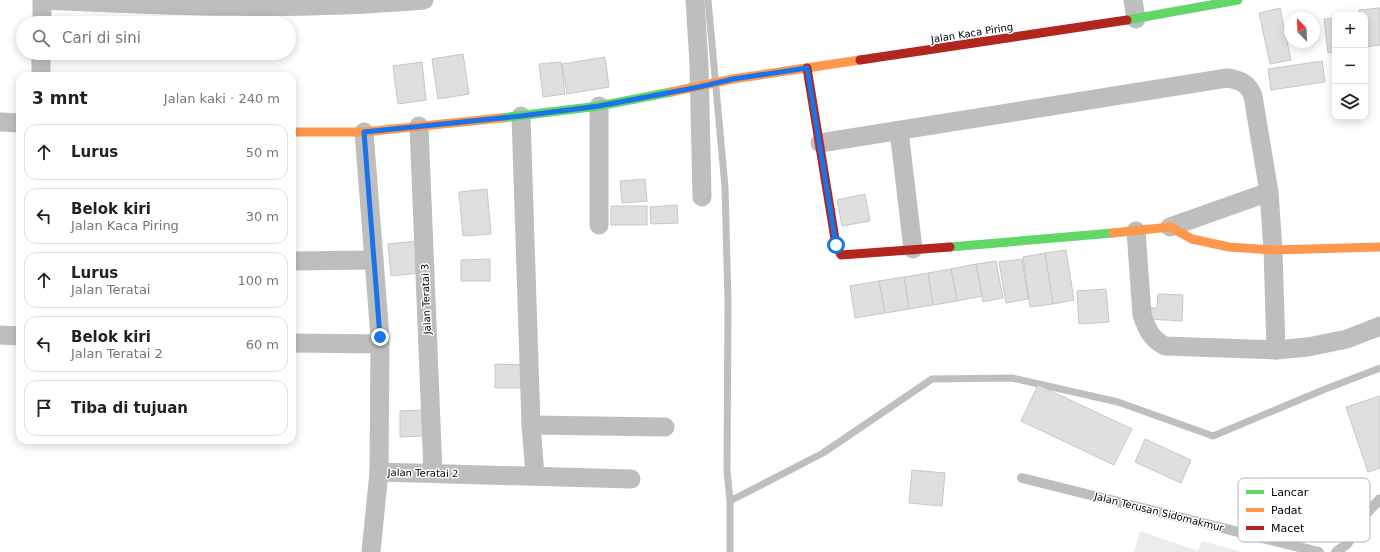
<!DOCTYPE html>
<html lang="id">
<meta charset="utf-8">
<style>
:root{--surface:#fff;--page:#f2f2f2;--text:#222;--muted:#767676;--line:#e0e0e0}
body{margin:0;font-family:"DejaVu Sans",sans-serif;background:var(--page);color:var(--text)}
.controls{position:absolute;right:12px;top:12px;display:grid;overflow:hidden;border-radius:8px;box-shadow:0 2px 10px #0003}
.controls button{width:36px;height:36px;display:grid;place-items:center;padding:0;border:0;border-bottom:1px solid var(--line);background:var(--surface);color:var(--text);font:20px sans-serif}
.compass{position:absolute;left:1284px;top:12px;width:36px;height:36px;border-radius:50%;background:var(--surface);box-shadow:0 2px 10px #0003;rotate:337deg}
.stop{position:absolute;width:12px;height:12px;margin:-9px;border:3px solid #1a73e8;border-radius:50%;background:#fff}
.stop.end{background:#1a73e8;border-color:#fff;box-shadow:0 1px 4px #0008}
.list{margin:0;padding:0;list-style:none}
h2{display:flex;justify-content:space-between;align-items:center;height:52px;margin:0;padding:0 16px;font-size:17px}
h2 small{font-size:13px;font-weight:400;color:var(--muted)}
.list li{display:grid;grid-template-columns:26px 1fr auto;gap:12px;align-items:center;box-sizing:border-box;height:56px;margin:0 8px 8px;padding:0 8px;border:1px solid var(--line);border-radius:12px}
.list b{display:block;font-size:15px;white-space:nowrap}
.list p{margin:0;font-size:13px;white-space:nowrap;color:var(--muted)}
.list em{font-size:13px;font-style:normal;color:var(--muted)}
.icon{flex:none;width:22px;height:22px;fill:none;stroke:currentColor;stroke-width:2;stroke-linecap:round;stroke-linejoin:round}
.map{position:relative;flex:none;width:1380px;height:552px;overflow:hidden}
.search{position:absolute;background:var(--surface);box-shadow:0 2px 10px #0003;left:16px;top:16px;width:280px;height:44px;display:flex;align-items:center;gap:10px;box-sizing:border-box;padding:0 14px;border-radius:22px;color:var(--muted);font-size:15px}
.panel{position:absolute;background:var(--surface);box-shadow:0 2px 10px #0003;left:16px;top:72px;width:280px;height:372px;border-radius:12px}
.map>svg:first-child{display:block}
.grass{fill:#ececec}
.lines{fill:none;stroke-linecap:round;stroke-linejoin:round}
.stream{stroke:#bfbfbf;stroke-width:7}
.building{fill:#dfdfdf;stroke:#c7c7c7}
.lane{stroke:#bebebe;stroke-width:10}
.street{stroke:#bebebe;stroke-width:19}
.fast{stroke:#63d668;stroke-width:9}
.slow{stroke:#ff974d;stroke-width:9}
.jam{stroke:#b3261e;stroke-width:9}
.route{stroke:#1a73e8;stroke-width:5}
.labels{text-anchor:middle;dominant-baseline:central;stroke-width:3;stroke-linejoin:round;paint-order:stroke}
.street-label{font-size:10px;fill:#000;stroke:#fff}
.key{fill:#fff;stroke:#b2b2b2;stroke-width:1}
.key-label{font-size:11px;fill:#000}
</style>
<div class="map">
<svg width="1380" height="552" viewBox="0 0 1380 552">
<rect width="100%" height="100%" fill="#fff"/>
<polygon class="grass" points="1140,531 1198,551 1202,541 1242,552 1134,552"/>
<g class="lines">
<g class="stream">
<polyline points="708,0 725,187 728,301 727,470 730,501 730,552"/>
<polyline points="730,501 823,453 932,379 1012,378 1118,402 1213,436 1323,390 1380,368"/>
</g>
</g>
<g class="building">
<polygon points="1280,8 1291,60 1270,64 1259,13"/>
<polygon points="1380,8 1380,45 1365,47 1365,15 1360,15 1359,10"/>
<polygon points="1335,18 1335,52 1328,53 1324,19"/>
<polygon points="463,54 469,94 438,99 432,59"/>
<polygon points="605,57 609,87 567,94 562,64"/>
<polygon points="1322,61 1325,82 1271,90 1268,69"/>
<polygon points="422,62 426,100 398,104 393,66"/>
<polygon points="561,62 565,94 543,97 539,64"/>
<polygon points="645,179 647,201 622,203 620,181"/>
<polygon points="487,189 491,234 463,236 459,192"/>
<polygon points="865,194 870,221 842,226 837,200"/>
<polygon points="677,205 678,223 651,224 650,207"/>
<rect x="611" y="206" width="36" height="19"/>
<polygon points="417,241 420,273 391,276 388,244"/>
<polygon points="1066,250 1074,300 1053,304 1045,253"/>
<polygon points="1045,253 1053,304 1030,307 1023,257"/>
<polygon points="490,259 490,281 461,281 461,260"/>
<polygon points="1022,259 1028,299 1006,303 999,262"/>
<polygon points="996,261 1003,298 983,302 976,264"/>
<polygon points="976,264 982,296 957,301 951,269"/>
<polygon points="951,269 957,301 933,305 928,273"/>
<polygon points="928,273 933,305 909,309 904,277"/>
<polygon points="904,277 909,309 885,313 879,281"/>
<polygon points="879,281 885,313 855,318 850,286"/>
<polygon points="1106,289 1109,322 1079,324 1077,291"/>
<polygon points="1158,294 1183,295 1182,321 1150,319 1151,308 1157,308"/>
<polygon points="495,364 527,365 527,388 495,388"/>
<polygon points="1038,385 1132,429 1114,465 1021,421"/>
<polygon points="1380,396 1380,468 1368,472 1346,407"/>
<polygon points="423,410 423,436 400,437 400,411"/>
<polygon points="1145,439 1191,460 1181,483 1135,462"/>
<polygon points="912,470 945,473 942,506 909,503"/>
</g>
<g class="lines">
<g class="lane">
<polyline points="1022,478 1319,552"/>
<polyline points="1336,552 1347,544 1366,514 1380,499"/>
</g>
<g class="street">
<path d="M43,0C170,6 298,11 424,0"/>
<polyline points="695,0 699,64 702,197"/>
<polyline points="1133,0 1136,19"/>
<polyline points="42,23 42,0"/>
<polyline points="41,76 41,53"/>
<polyline points="521,116 531,425 535,475"/>
<polyline points="0,122 20,123"/>
<polyline points="419,126 433,473"/>
<polyline points="899,131 913,249"/>
<polyline points="364,132 380,337 379,472 631,479"/>
<path d="M820,143L1227,78C1240,80 1248,83 1253,96L1269,192L1273,250L1276,350"/>
<polyline points="599,225 599,106"/>
<polyline points="1170,227 1269,192"/>
<path d="M1136,231L1142,315C1147,329 1151,339 1165,346L1276,350L1308,347L1347,339L1380,326"/>
<polyline points="292,261 374,260"/>
<polyline points="0,335 20,336"/>
<polyline points="292,343 380,344"/>
<polyline points="531,425 665,427"/>
<polyline points="371,552 379,472"/>
</g>
<g class="fast">
<polyline points="1127,20 1238,0"/>
<polyline points="501,118 599,106 671,92"/>
<polyline points="950,247 1113,233"/>
</g>
<g class="slow">
<polyline points="671,92 733,79 860,60"/>
<polyline points="292,132 364,132 501,118"/>
<polyline points="1113,233 1170,227 1192,239 1229,247 1273,250 1380,247"/>
</g>
<g class="jam">
<polyline points="860,60 1127,20"/>
<polyline points="807,68 836,245 841,255 950,247"/>
</g>
</g>
<g class="lines">
<polyline class="route" points="380,337 364,132 521,116 599,106 699,87 733,79 807,68 836,245"/>
</g>
<g class="labels">
<g class="street-label">
<text transform="translate(972 33) rotate(-9)">Jalan Kaca Piring</text>
<text transform="translate(426 299) rotate(-92)">Jalan Teratai 3</text>
<text transform="translate(423 473) rotate(1)">Jalan Teratai 2</text>
<text transform="translate(1159 512) rotate(14)">Jalan Terusan Sidomakmur</text>
</g>
</g>
<rect x="1238" y="478" width="132" height="64" rx="6" class="key"/>
<rect x="1246" y="490" width="18" height="4" fill="#63d668"/>
<rect x="1246" y="508" width="18" height="4" fill="#ff974d"/>
<rect x="1246" y="526" width="18" height="4" fill="#b3261e"/>
<g class="key-label">
<text x="1271" y="496">Lancar</text>
<text x="1271" y="514">Padat</text>
<text x="1271" y="532">Macet</text>
</g>
</svg>
<div class="controls">
<button>+</button>
<button>−</button>
<button><svg class="icon" aria-label="layers" viewBox="0 0 24 24"><path d="M12 4l9 5-9 5-9-5zM3 14l9 5 9-5"/></svg></button>
</div>
<svg class="compass" viewBox="-18 -18 36 36"><path d="M0-13l5 13h-10z" fill="#e53935"/><path d="M0 13l5-13h-10z" fill="#767676"/></svg>
<div class="stop" style="left:836px;top:245px"></div>
<div class="stop end" style="left:380px;top:337px"></div>
<div class="search"><svg class="icon" aria-label="search" viewBox="0 0 24 24"><circle cx="10" cy="10" r="6"/><path d="M15 15l6 6"/></svg>Cari di sini</div>
<section class="panel">
<h2>3 mnt<small>Jalan kaki · 240 m</small></h2>
<ul class="list">
<li><svg class="icon" aria-label="ahead" viewBox="0 0 24 24"><path d="M12 20V5M6 11l6-6 6 6"/></svg><div><b>Lurus</b></div><em>50 m</em></li>
<li><svg class="icon" aria-label="left" viewBox="0 0 24 24"><path d="M17 20v-9H6M10 6l-5 5 5 5"/></svg><div><b>Belok kiri</b><p>Jalan Kaca Piring</p></div><em>30 m</em></li>
<li><svg class="icon" aria-label="ahead" viewBox="0 0 24 24"><path d="M12 20V5M6 11l6-6 6 6"/></svg><div><b>Lurus</b><p>Jalan Teratai</p></div><em>100 m</em></li>
<li><svg class="icon" aria-label="left" viewBox="0 0 24 24"><path d="M17 20v-9H6M10 6l-5 5 5 5"/></svg><div><b>Belok kiri</b><p>Jalan Teratai 2</p></div><em>60 m</em></li>
<li><svg class="icon" aria-label="arrive" viewBox="0 0 24 24"><path d="M6 21V4h12l-3 4 3 4H6"/></svg><div><b>Tiba di tujuan</b></div></li>
</ul>
</section>
</div>
